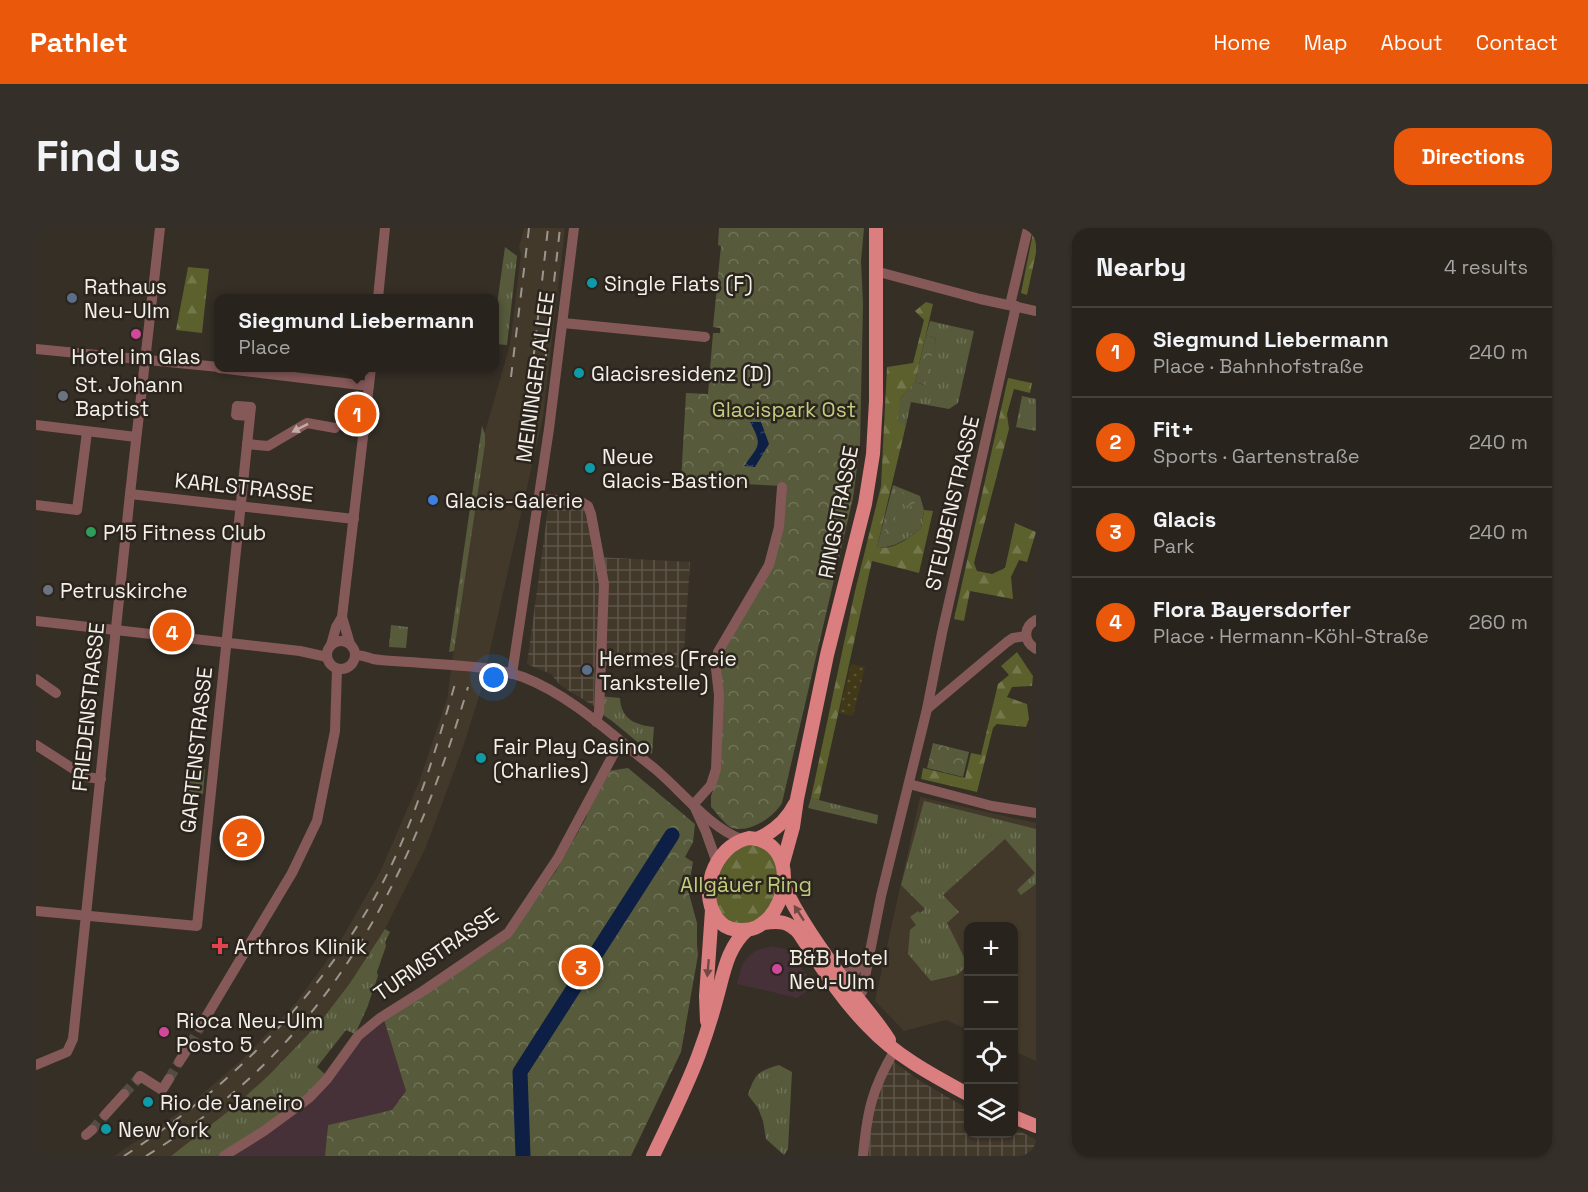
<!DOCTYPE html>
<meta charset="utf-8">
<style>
:root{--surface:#28231c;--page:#342f29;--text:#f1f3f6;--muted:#a5a4a3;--line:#44403b;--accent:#ea580c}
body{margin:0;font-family:"Space Grotesk",sans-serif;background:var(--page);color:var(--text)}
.controls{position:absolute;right:18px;bottom:18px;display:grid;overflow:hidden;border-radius:12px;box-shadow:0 2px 4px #0004}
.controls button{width:54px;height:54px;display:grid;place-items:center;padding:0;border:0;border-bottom:2px solid var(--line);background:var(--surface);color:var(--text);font:30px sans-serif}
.you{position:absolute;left:458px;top:450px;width:21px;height:21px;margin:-15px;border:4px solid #fff;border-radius:50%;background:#1a73e8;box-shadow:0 0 0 9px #1a73e833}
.badge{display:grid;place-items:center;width:39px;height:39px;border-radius:50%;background:var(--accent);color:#fff;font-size:20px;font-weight:700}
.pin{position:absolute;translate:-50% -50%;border:3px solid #fff;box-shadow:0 2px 6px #0006}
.popup{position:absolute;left:178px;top:66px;width:285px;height:78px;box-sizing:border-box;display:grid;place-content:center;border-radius:12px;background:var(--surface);filter:drop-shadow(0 2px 4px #0005);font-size:20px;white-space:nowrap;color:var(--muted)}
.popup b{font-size:22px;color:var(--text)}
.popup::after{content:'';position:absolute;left:50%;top:100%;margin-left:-12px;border:12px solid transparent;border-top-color:var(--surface)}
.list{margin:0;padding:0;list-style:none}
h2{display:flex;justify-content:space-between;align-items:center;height:78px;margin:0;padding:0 24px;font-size:26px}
h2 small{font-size:20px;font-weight:400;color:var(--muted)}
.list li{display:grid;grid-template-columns:39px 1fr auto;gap:18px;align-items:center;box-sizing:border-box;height:90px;padding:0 24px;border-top:2px solid var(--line)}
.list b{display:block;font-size:22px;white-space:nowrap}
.list p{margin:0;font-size:20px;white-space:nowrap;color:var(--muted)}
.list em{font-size:20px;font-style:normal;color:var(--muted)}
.icon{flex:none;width:33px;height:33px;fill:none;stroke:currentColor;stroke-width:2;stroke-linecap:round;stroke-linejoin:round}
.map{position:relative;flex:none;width:1000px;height:928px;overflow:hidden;border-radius:18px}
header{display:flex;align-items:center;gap:36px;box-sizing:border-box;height:84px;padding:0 30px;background:var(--accent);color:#fff}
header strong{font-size:28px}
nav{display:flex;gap:33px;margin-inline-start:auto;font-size:21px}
.intro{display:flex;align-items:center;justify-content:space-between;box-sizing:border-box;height:144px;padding:0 36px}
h1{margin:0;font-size:42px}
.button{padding:15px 27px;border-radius:18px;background:var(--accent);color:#fff;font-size:21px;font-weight:700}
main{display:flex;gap:36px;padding:0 36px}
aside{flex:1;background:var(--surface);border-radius:18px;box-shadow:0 2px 4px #0004}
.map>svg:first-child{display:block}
.commercial{fill:#453137}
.industrial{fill:url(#industrial-grid)}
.built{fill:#43392b}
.grass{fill:url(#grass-tufts)}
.forest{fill:url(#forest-firs)}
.sand{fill:url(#sand-dots)}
.park{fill:url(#park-crowns)}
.water{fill:url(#water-ripples)}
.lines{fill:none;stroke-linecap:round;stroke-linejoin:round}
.river{stroke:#0d1f44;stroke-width:15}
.minor-tunnel{stroke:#524c43;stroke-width:10;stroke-dasharray:10 5;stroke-linecap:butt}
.minor{stroke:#865959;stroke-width:10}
.major{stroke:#da7e7f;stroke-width:14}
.rail{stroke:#9b968f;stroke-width:2;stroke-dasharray:10 10;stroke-linecap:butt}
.oneway{fill:#c2aca8}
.oneway2{fill:#714944}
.culture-dot{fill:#0f9aa8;stroke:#2b251d;stroke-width:2}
.service-dot{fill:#5c6f8a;stroke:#2b251d;stroke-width:2}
.hotel-dot{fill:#d1479c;stroke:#2b251d;stroke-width:2}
.worship-dot{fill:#6b7280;stroke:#2b251d;stroke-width:2}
.shop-dot{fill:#3f7fe0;stroke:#2b251d;stroke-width:2}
.leisure-dot{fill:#2e9e5b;stroke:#2b251d;stroke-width:2}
.health-dot{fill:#e0444e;stroke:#2b251d;stroke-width:2}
.labels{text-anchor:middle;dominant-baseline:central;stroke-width:5;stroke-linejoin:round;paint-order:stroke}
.poi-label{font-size:21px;fill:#f3efe9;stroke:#2b251d;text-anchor:start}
.street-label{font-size:21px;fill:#f3efe9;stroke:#2b251d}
.park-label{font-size:21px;fill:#c2cc7c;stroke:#2b251d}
</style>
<header>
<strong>Pathlet</strong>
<nav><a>Home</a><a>Map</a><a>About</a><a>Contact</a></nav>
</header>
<div class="intro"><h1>Find us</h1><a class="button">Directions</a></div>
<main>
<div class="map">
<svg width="1000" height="928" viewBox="0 0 1000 928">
<defs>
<pattern id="industrial-grid" width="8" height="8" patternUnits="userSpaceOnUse" patternTransform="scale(1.5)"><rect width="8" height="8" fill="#43392b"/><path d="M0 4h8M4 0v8" fill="none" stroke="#5f564a"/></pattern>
<pattern id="grass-tufts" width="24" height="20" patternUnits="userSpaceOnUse" patternTransform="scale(1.5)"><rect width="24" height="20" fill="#575b3c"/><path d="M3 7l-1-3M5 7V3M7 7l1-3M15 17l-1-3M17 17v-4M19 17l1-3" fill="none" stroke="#707358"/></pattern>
<pattern id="forest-firs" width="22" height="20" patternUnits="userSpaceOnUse" patternTransform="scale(1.5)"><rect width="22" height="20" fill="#5b602c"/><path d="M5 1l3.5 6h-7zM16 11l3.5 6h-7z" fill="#73774b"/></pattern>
<pattern id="sand-dots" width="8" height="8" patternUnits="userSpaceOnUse" patternTransform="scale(1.5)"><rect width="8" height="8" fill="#403817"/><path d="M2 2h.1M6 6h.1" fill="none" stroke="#5c5539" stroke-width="1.8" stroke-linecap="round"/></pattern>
<pattern id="park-crowns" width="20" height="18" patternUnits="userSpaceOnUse" patternTransform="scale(1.5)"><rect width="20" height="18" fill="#575b3c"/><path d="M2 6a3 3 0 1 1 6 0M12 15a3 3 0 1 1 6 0" fill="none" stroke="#707358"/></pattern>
<pattern id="water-ripples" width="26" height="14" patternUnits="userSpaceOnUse" patternTransform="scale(1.5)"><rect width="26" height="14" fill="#0d1f44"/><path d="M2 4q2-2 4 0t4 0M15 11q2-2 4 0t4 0" fill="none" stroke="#31405f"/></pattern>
</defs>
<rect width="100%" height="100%" fill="#352f26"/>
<g class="commercial">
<polygon points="735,718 750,721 754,725 779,758 761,770 701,756 706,737 710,731 719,723"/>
<polygon points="348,792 370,863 356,882 292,897 289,928 194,928 238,900 326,809"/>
</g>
<g class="industrial">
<polygon points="513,274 542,276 550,281 561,329 654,334 647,440 559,437 558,478 524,457 515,446 491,436"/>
<polygon points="854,831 881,851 932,881 933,906 978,906 978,900 1000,912 1000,928 827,928 833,875"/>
</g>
<g class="built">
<polygon points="488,0 529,0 507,189 445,462 427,519 390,619 349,701 314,755 285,793 233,847 199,878 135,928 78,928 150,880 208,830 259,776 301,719 345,642 383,554 411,471 448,207 474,117 485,26 483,19"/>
<polygon points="884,569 1000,595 1000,833 978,823 978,698 933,698 932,802 910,792 868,803 839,773"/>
</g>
<g class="grass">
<polygon points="469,19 481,28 471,117 459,116 459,91"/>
<polygon points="894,93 938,103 922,175 913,181 875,174 870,197 860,195 865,169 879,154 888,157 900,110 890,107"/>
<polygon points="986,168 1000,171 1000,203 980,199"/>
<polygon points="446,198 449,206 449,216 418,423 413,424"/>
<path d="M857,257L884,268L888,282L885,300C871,311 860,319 842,320L841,319Z"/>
<polygon points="355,397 372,399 370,420 353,419"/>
<path d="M563,468L584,470C585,491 599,497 618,499L616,526L576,493L563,484Z"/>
<polygon points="775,570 842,587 841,596 772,580"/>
<polygon points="888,573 1000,601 1000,656 985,667 981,662 999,645 969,611 907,667 923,684 911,695 932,737 921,747 895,753 872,726 874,702 880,697 874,689 882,683 884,685 889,681 865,657"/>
<polygon points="349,701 354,704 349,714 350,718 341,744 342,748 331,780 319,806 310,802 281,839 290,847 268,870 230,898 182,928 135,928 199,878 233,847 285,793 314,755"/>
<path d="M743,837L756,844L752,921L748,927L730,911L727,893L722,880L712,867C719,846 722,843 743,837Z"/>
</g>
<g class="forest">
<polygon points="998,0 1000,0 1000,25 991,67 985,65"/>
<polygon points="152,39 173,41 166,105 140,102"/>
<path d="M890,74L897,76L879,154L865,169L861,194L870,197L841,319C857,323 873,310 885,300L888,282L897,283L883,345L836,333L783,572L775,570L819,363L845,258L851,139L877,135L888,92L879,83Z"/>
<polygon points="972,150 996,155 994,165 978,161 971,186 973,201 938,335 941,343 956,346 969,340 979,295 1000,304 991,334 983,332 975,349 977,371 934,363 928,393 918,391"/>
<polygon points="981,424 997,448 996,458 976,459 971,469 991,476 993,491 990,499 961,496 957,500 941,564 885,551 887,540 929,550 935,525 945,527 962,456 973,447 965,438"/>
<polygon points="703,616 726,616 742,632 744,654 731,687 717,697 702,698 689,692 681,682 678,644"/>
</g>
<polygon class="sand" points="815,436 829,439 817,488 803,485"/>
<g class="park">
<path d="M683,0H828L825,33L827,76L824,217L817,270L746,575C738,589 714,605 696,600C689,597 681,585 675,579V568L685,538L684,424L735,338L748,258L645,253L650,165L672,166L677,105H684V100L677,99L685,18L682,17Z"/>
<polygon points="890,107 900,110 889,157 879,154"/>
<polygon points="858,262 880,268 878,279 863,275 853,314 846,313"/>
<polygon points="897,515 933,524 927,549 891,540"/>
<polygon points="149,539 169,541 167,566 146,563"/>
<polygon points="592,540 659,596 657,614 649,629 657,634 652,662 661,695 661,718 662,727 645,824 595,928 289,928 292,897 356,882 370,863 348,792 472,709 520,643 550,590 555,573 572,543"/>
</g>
<path class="water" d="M714,194H725L733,216L719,239L708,238C723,217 727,218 714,194Z"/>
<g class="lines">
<polyline class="river" points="487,928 484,844 636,607"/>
<g class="minor-tunnel">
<polyline points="154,817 164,799"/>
<polyline points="133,851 143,834"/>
<polyline points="88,866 102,851"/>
<polyline points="56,902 69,887"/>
</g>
<g class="minor">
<polyline points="839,43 944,71 1000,83"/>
<polyline points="342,70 349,0"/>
<polyline points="974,77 992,0"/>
<polyline points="527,95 669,109"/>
<polyline points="0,121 183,139"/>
<polyline points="183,140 333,158"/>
<polyline points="0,197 100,209"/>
<polyline points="312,202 329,203"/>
<polyline points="211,216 232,218 271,195 299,200"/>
<polyline points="94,266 318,291"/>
<polyline points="502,270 547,275 552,278 555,286 568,356 563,484 560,494"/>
<polyline points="0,277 41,282 51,204"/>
<path d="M1000,392C987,399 987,413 1000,421"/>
<polyline points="0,393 264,423 291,429"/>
<circle cx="305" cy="427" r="14"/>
<polyline points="314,416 306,389 335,140"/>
<polyline points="295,417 300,399 306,389"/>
<path d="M319,427C326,427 330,429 337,431C348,433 361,433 373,434C409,437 453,437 487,449C536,468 577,508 618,540C646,563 672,599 707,612"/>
<polyline points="476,446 513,201 538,0"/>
<polyline points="0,451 20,465"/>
<polyline points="891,481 971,414 977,410 990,408"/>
<polyline points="0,517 50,549 65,551"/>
<polyline points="873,556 956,578 1000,585"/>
<polyline points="657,577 675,557 680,541 683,467 680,441 682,424 733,337 743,299 746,259"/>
<polyline points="659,580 670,604 681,635"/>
<path d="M0,683L161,698C178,528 196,358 214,188L215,179L201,178L200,187L214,188"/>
<polyline points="803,746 819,743 830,731"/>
<polyline points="815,772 826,764 845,668 891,481 906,405 980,78"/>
<polyline points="164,799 256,645 281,593 299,503 301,441"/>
<polyline points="143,834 154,817"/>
<polyline points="0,837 31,824 37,811 94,266 124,0"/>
<polyline points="102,851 104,848 126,862 133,851"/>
<polyline points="69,887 88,866"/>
<polyline points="50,907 56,902"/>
<polyline points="188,928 228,903 273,870 291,851 322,808 344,790 387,763 472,705 522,630 584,514"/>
<path d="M827,928C831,884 836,860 859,822"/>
</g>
<g class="major">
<path d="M713,610C769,613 751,703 706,702C698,702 691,701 685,695C659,669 678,617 713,610Z"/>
<path d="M721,611C737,604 751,592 759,576"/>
<polyline points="747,635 757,599 761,571 791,427 829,276 837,226 840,173 840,0"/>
<path d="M748,658C763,692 796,737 819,767C831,782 843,796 853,812"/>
<path d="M727,695C744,693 752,693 763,705C785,738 805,771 833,799C860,828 898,848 933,867"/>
<polyline points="671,793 670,768 676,682"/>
<polyline points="978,889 1000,898"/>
<path d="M617,928C633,894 650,861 663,826C670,807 676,788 681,769C688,744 691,720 711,702"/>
</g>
<g class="rail">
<polyline points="475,149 493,0"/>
<polyline points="495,152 512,0"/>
<polyline points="507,153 524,0"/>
<path d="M88,928C192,861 277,776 339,669C376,603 398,528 419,456"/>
<path d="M110,928C292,817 373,657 432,459"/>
</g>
</g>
<defs><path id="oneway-solid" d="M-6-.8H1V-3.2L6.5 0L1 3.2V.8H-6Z" transform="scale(1.5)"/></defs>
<use class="oneway" href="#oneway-solid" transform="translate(264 200) rotate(153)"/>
<g class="oneway2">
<use href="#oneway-solid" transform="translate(763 685) rotate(-123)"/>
<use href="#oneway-solid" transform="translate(672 740) rotate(95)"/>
</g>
<g class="culture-dot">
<circle cx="556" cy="55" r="6"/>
<circle cx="543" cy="145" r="6"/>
<circle cx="554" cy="240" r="6"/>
<circle cx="445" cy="530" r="6"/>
<circle cx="112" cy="874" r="6"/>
<circle cx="70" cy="901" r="6"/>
</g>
<g class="service-dot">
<circle cx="36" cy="70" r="6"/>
<circle cx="551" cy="442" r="6"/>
</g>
<g class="hotel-dot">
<circle cx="100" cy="106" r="6"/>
<circle cx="741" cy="741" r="6"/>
<circle cx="128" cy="804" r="6"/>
</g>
<g class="worship-dot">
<circle cx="27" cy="168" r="6"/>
<circle cx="12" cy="362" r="6"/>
</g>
<circle class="shop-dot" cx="397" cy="272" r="6"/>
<circle class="leisure-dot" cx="55" cy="304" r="6"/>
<path class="health-dot" d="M181 709h6v6h6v6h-6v6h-6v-6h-6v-6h6z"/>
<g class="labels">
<g class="poi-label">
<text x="568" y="55">Single Flats (F)</text>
<text x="48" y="58">Rathaus<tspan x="48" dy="24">Neu-Ulm</tspan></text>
<text x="100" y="128" text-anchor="middle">Hotel im Glas</text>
<text x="555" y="145">Glacisresidenz (D)</text>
<text x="39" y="156">St. Johann<tspan x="39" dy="24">Baptist</tspan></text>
<text x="566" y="228">Neue<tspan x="566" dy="24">Glacis-Bastion</tspan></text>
<text x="409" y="272">Glacis-Galerie</text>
<text x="67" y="304">P15 Fitness Club</text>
<text x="24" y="362">Petruskirche</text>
<text x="563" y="430">Hermes (Freie<tspan x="563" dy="24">Tankstelle)</tspan></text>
<text x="457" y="518">Fair Play Casino<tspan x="457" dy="24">(Charlies)</tspan></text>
<text x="198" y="718">Arthros Klinik</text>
<text x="753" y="729">B&amp;B Hotel<tspan x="753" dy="24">Neu-Ulm</tspan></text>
<text x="140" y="792">Rioca Neu-Ulm<tspan x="140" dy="24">Posto 5</tspan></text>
<text x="124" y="874">Rio de Janeiro</text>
<text x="82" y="901">New York</text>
</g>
<g class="street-label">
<text transform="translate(499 149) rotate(-82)">MEININGER ALLEE</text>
<text transform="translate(208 259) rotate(6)">KARLSTRASSE</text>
<text transform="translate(916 275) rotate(-77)">STEUBENSTRASSE</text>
<text transform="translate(802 284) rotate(-79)">RINGSTRASSE</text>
<text transform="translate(52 479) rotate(-84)">FRIEDENSTRASSE</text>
<text transform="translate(160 522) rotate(-84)">GARTENSTRASSE</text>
<text transform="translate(400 726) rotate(-35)">TURMSTRASSE</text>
</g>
<g class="park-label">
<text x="748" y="181">Glacispark Ost</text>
<text x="710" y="656">Allgäuer Ring</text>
</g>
</g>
</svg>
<div class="controls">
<button>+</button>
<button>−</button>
<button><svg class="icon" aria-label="locate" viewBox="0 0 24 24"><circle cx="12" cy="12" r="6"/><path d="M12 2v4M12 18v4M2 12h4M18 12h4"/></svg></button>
<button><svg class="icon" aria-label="layers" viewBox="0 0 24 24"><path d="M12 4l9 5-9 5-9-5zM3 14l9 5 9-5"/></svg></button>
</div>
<div class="you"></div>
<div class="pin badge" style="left:321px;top:186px">1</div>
<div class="popup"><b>Siegmund Liebermann</b>Place</div>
<div class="pin badge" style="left:206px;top:610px">2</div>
<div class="pin badge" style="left:545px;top:739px">3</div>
<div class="pin badge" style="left:136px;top:404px">4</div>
</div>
<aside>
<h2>Nearby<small>4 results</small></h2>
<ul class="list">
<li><span class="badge">1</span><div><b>Siegmund Liebermann</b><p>Place · Bahnhofstraße</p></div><em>240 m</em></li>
<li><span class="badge">2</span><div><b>Fit+</b><p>Sports · Gartenstraße</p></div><em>240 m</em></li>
<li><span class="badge">3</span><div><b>Glacis</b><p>Park</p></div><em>240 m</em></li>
<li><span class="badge">4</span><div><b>Flora Bayersdorfer</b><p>Place · Hermann-Köhl-Straße</p></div><em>260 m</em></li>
</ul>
</aside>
</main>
